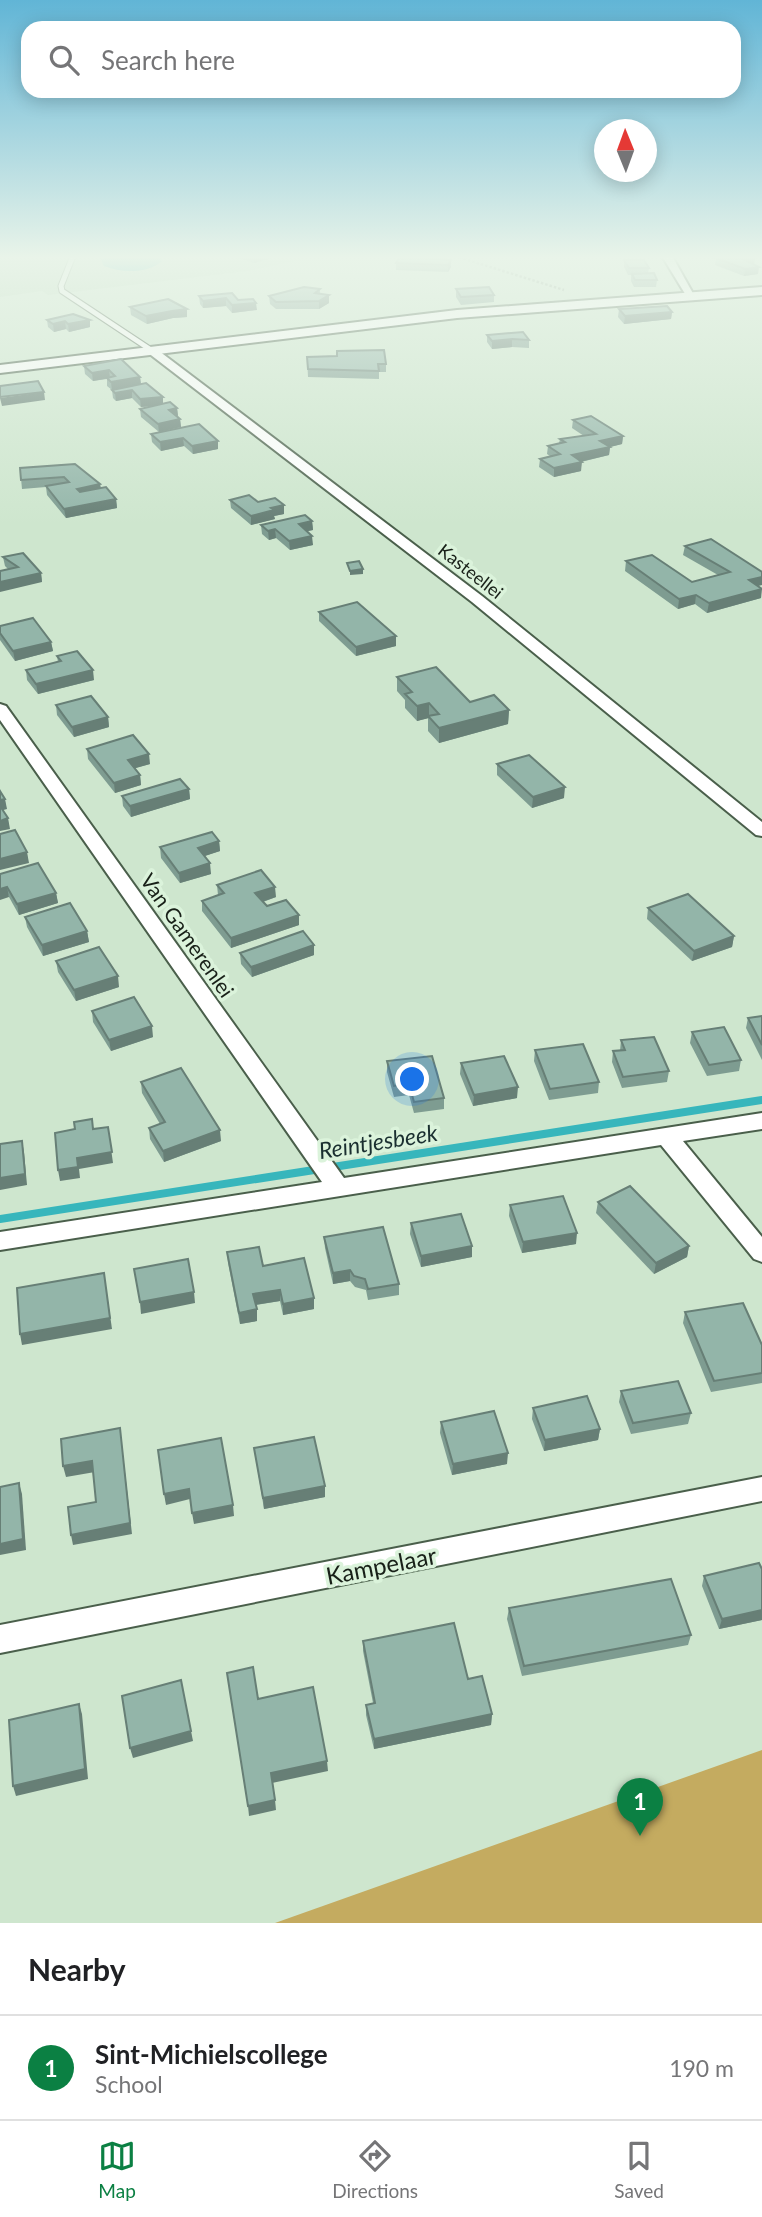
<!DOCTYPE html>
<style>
:root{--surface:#fff;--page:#f2f2f2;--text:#202124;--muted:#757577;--line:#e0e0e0;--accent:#0b8043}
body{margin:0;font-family:Lato,sans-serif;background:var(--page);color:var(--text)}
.compass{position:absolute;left:594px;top:119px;width:63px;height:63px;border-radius:50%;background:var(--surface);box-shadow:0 4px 18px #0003;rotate:359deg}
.you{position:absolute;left:413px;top:1080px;width:24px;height:24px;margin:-18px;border:5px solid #fff;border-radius:50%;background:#1a73e8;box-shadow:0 0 0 10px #1a73e833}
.badge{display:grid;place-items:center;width:46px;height:46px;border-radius:50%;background:var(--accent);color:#fff;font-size:23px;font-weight:700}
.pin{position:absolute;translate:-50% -58px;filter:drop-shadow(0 2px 4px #0008)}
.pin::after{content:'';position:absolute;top:37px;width:24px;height:21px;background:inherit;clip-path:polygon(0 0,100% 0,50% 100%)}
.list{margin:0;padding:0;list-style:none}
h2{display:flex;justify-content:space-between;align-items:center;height:91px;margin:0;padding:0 28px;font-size:30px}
h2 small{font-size:23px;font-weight:400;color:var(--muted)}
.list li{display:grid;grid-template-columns:46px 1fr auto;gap:21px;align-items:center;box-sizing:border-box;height:105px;padding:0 28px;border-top:2px solid var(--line)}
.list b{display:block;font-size:26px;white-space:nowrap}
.list p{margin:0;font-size:23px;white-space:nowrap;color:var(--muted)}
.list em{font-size:23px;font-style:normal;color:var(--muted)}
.icon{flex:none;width:38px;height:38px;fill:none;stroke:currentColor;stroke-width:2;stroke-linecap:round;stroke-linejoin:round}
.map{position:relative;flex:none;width:762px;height:1923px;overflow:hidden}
.search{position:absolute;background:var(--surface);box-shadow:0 4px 18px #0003;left:21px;right:21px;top:21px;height:77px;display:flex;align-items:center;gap:18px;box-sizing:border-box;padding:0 24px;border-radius:21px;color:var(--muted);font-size:26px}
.sheet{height:196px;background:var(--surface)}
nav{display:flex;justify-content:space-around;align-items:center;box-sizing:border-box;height:98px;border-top:2px solid var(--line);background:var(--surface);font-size:19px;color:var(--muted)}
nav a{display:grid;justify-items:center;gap:4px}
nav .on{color:var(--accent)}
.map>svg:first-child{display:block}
.built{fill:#bdd9bd}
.green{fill:#c4ab60}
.water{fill:#37b6bc}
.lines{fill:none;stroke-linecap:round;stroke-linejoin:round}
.stream{stroke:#37b6bc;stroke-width:8}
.service-casing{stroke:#4a5f4b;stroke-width:7}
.minor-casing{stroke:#4a5f4b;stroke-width:4}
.tertiary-casing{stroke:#4a5f4b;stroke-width:4}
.path{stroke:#8a9c8a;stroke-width:2.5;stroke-dasharray:2.5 2;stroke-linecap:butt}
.service{stroke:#fff;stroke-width:5}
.minor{fill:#fff;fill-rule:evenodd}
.tertiary{fill:#fff;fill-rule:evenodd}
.wall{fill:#7e9c91}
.shaded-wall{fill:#677f76}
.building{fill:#93b5a9;stroke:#677f76;stroke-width:2}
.labels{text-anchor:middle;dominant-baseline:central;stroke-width:7;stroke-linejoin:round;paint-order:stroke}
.far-street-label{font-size:18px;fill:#182018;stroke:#dbf3db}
.street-label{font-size:21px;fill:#182018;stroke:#dbf3db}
.water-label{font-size:23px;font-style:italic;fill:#1a2f30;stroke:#dbf3db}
.near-street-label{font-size:24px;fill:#182018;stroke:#dbf3db}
</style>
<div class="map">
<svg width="762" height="1923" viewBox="0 0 762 1923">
<rect width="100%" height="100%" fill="#cee6ce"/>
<polygon class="built" points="0,256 320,256 247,271 48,295 42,291 0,297"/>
<polygon class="green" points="762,1750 762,1923 275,1923"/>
<path class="water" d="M107,256H159L162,261C148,274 121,273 104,266L101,260Z"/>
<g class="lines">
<polyline class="stream" points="0,1219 762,1100"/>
<defs>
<polyline id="service" points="73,256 61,286 62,291 151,350"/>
<g id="minor">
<polygon points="662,256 672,256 695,297 687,297"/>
<polygon points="147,348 155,348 482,596 762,822 762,836 756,835 472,602 147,352"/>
<polygon points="0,704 6,706 344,1178 762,1113 762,1129 683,1141 762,1237 762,1262 754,1259 661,1145 0,1250 0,1232 322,1182 0,720"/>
<polygon points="762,1477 762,1501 0,1653 0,1625"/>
</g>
<polygon id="tertiary" points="762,287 762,295 457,318 0,373 0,365 457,310"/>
</defs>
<use href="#service" class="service-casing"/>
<use href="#minor" class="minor-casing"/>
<use href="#tertiary" class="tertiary-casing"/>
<polyline class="path" points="455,256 564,290"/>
<use href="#service" class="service"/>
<use href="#minor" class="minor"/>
<use href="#tertiary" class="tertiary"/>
</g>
<g class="wall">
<polygon points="232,256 278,256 254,263"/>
<polygon points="755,257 754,264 758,274 744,276 715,265 716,258"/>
<polygon points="451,260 451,267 448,272 396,270 396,263"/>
<polygon points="624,260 649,268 648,273 657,280 656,287 634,287 631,281 631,275 628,275 624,267"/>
<polygon points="320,289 320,294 329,303 319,309 276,309 270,304 269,296"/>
<polygon points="456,289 494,295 494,302 461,305 456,297"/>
<polygon points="199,296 238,300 257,310 232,313 226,306 203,308 200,304"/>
<polygon points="130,307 187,309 187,317 173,318 147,324 131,315"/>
<polygon points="619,309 672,312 671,319 624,324 618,317"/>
<polygon points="47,320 90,320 90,327 69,332 66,329 54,332 48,327"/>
<polygon points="487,335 529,340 529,348 512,347 492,349 487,342"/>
<polygon points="307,357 386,364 386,372 379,372 379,379 308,377"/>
<polygon points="84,366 140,377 141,384 163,404 177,408 178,416 180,419 181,427 159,432 141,417 140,409 156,406 141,407 132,398 116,401 113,398 112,390 107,386 107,379 93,381 85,374"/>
<polygon points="573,420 623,436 622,444 610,447 609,455 581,462 581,471 554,477 539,467 540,459 550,456 547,454 548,446 559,443 560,439 584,436 572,428"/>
<polygon points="151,434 218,441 218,449 193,454 184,446 161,451 152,442"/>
<polygon points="20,468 100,484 101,488 116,499 117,508 66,518 47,495 46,487 22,489"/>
<polygon points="230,500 284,505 284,514 274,516 275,519 251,525 231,508"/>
<polygon points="312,521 313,530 307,531 313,545 290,550 276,538 269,540 262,534 261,525"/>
<polygon points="685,546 759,586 761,598 707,613 695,604 678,609 625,571 626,561 692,582 718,575 683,555"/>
<polygon points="3,557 41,573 42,582 8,569 5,566"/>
<polygon points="319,612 396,646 356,656 319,621"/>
<polygon points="0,626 51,642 53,651 15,661 0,640"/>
<polygon points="57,656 94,680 38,694 27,680 26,670 58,662"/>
<polygon points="397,677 470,702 509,710 508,724 439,743 428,731 428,718 417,721 405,708 405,700 397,691"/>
<polygon points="56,705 108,717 109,727 74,737 57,715"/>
<polygon points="87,749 150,764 135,768 140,775 141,785 115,793 88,759"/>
<polygon points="497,764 564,798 532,808 497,775"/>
<polygon points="189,789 190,799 131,817 123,806 122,796"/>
<polygon points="219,841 220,851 204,856 211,874 180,883 161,858 160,847"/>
<polygon points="0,874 56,893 58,903 19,915 9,897"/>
<polygon points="217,885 276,897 263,902 267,906 299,925 231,948 202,911 202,901 218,895"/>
<polygon points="648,908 734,936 732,947 692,961 647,919"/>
<polygon points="25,917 87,931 89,942 43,956 27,927"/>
<polygon points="314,945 314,955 252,977 241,964 240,953"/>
<polygon points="56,961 119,987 76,1001 58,972"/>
<polygon points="92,1011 153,1037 111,1051 93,1022"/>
<polygon points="762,1016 762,1060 746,1028 748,1018"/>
<polygon points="692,1032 741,1060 739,1071 707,1076 690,1043"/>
<polygon points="621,1040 669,1071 667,1082 622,1088 612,1062 613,1051 620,1051"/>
<polygon points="535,1050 599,1082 598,1093 549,1100 534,1061"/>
<polygon points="387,1061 444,1098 444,1109 414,1113 409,1095 394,1097 387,1072"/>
<polygon points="461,1063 517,1098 473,1106 460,1074"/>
<polygon points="141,1082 221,1141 164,1162 150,1139 149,1128 160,1124 142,1093"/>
<polygon points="598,1202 689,1246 687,1257 654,1274 596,1213"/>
<polygon points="510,1205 576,1244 522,1253 509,1216"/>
<polygon points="411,1223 472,1257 421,1267 410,1234"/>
<polygon points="324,1237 399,1284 399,1295 368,1300 366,1290 355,1287 350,1281 333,1284 325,1248"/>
<polygon points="227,1252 263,1266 314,1309 283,1315 280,1301 256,1305 257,1321 240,1324 228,1263"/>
<polygon points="685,1312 762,1345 762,1383 711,1392 683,1323"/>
<polygon points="621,1391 691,1413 688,1424 631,1434 619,1402"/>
<polygon points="533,1408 600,1429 598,1440 544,1451 532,1419"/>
<polygon points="441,1422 507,1464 452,1475 440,1433"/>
<polygon points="254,1448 325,1486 325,1497 264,1509"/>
<polygon points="762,1569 762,1620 719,1629 702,1586 704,1576"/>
<polygon points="509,1608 691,1635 688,1645 522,1676 507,1619"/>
<polygon points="363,1641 468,1679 492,1714 491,1725 374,1749 366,1715 366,1705 373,1703 363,1651"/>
</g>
<g class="shaded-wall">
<polygon points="254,256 278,256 254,263"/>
<polygon points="755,257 754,265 743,259"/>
<polygon points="451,260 451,267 448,272 448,265"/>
<polygon points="759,267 758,274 744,276 745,269"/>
<polygon points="329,295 329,303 319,309 319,301"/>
<polygon points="226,298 226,306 203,308 203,301"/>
<polygon points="256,303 257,310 232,313 232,305"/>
<polygon points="187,309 187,317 173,318 147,324 146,316 172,311"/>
<polygon points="672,312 671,319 624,324 625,316"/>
<polygon points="90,320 90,327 69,332 68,324"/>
<polygon points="65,321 66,329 54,332 53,324"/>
<polygon points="512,339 512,347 492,349 492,341"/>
<polygon points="109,370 110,378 93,381 92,373"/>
<polygon points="140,377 141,385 112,391 111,382"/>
<polygon points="132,390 132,398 116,401 115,393"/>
<polygon points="44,392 45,400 2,406 0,398"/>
<polygon points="163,397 163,405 141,407 140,399"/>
<polygon points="177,408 178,416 169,410"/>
<polygon points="180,419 181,427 159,432 158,424"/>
<polygon points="623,436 622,444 610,447 609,455 571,464 572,455 600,441"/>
<polygon points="183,438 184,446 161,451 160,442"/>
<polygon points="218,441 218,449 193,454 192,446"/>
<polygon points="582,462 581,471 554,477 554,468"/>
<polygon points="100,484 101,493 78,497 77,489"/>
<polygon points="116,499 117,508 66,518 64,509"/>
<polygon points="284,505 284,514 274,516 275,519 251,525 251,516 271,508"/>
<polygon points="312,521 313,530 299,533 299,524"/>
<polygon points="275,529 276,538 269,540 268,531"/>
<polygon points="312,536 313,545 290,550 289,541"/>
<polygon points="363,569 363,574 350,575 350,571"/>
<polygon points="41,573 42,582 0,592 0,582"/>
<polygon points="762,577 762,585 748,589 749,580"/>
<polygon points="762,589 761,598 707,613 709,603"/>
<polygon points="696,595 695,604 678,609 679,599"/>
<polygon points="396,636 396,646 356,656 356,647"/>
<polygon points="51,642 53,651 15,661 13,651"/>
<polygon points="93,670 94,680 38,694 36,684"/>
<polygon points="429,703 429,718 417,721 417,706"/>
<polygon points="509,710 508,724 439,743 439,728"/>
<polygon points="108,717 109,727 74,737 72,727"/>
<polygon points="149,754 150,764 129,770 128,760"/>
<polygon points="140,775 141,785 115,793 114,783"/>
<polygon points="565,787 564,798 532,808 533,797"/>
<polygon points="189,789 190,799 131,817 130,806"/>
<polygon points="5,799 7,809 0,811 0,800"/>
<polygon points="8,818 10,829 0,831 0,821"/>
<polygon points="219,841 220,851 199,858 198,848"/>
<polygon points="27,852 29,863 0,870 0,859"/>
<polygon points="210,863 211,874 180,883 179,873"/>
<polygon points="7,887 9,897 0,900 0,889"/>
<polygon points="275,887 276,897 256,904 255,893"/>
<polygon points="56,893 58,903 19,915 17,904"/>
<polygon points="299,915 299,925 231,948 231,938"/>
<polygon points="87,931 89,942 43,956 42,945"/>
<polygon points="734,936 732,947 692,961 694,951"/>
<polygon points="314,945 314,955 252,977 251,967"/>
<polygon points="118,976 119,987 76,1001 74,990"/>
<polygon points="152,1026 153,1037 111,1051 109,1040"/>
<polygon points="518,1087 517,1098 473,1106 474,1095"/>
<polygon points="108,1127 113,1163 79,1169 80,1178 60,1181 58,1170 77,1158"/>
<polygon points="220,1130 221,1141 164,1162 163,1151"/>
<polygon points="22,1141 24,1152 27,1185 0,1190 0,1178"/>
<polygon points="577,1233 576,1244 522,1253 523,1242"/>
<polygon points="472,1246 472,1257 421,1267 421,1256"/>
<polygon points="689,1246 687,1257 654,1274 656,1263"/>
<polygon points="350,1270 350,1281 333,1284 333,1273"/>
<polygon points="104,1273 112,1329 22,1345 20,1334"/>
<polygon points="280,1290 280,1301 254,1305 253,1294"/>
<polygon points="194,1292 195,1303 141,1314 140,1302"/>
<polygon points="314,1298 314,1309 283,1315 283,1304"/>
<polygon points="257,1309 257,1321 240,1324 239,1313"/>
<polygon points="120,1428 132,1534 73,1545 71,1535 130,1523"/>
<polygon points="600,1429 598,1440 544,1451 545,1440"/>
<polygon points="508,1453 507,1464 452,1475 453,1464"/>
<polygon points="92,1461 95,1472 66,1477 63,1466"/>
<polygon points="19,1483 22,1494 26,1550 0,1555 0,1544"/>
<polygon points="325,1486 325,1497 264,1509 263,1498"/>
<polygon points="189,1489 190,1499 166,1505 164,1494"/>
<polygon points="233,1505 234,1516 194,1524 192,1513"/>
<polygon points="762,1610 762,1620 719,1629 722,1619"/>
<polygon points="79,1704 82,1714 88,1779 16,1796 13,1786"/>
<polygon points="492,1714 491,1725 374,1749 374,1739"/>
<polygon points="191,1731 193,1741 133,1758 130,1748"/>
<polygon points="327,1761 328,1771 272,1783 271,1773"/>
<polygon points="275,1800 276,1810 249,1816 248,1806"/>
</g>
<g class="building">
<polygon points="400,256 451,260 448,265 396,263"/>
<polygon points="724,256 751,256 755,257 743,259 759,267 745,269 716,258"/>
<polygon points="624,260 644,260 649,268 629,268"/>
<polygon points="654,273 657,280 635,280 632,274"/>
<polygon points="304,287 320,289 315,293 329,295 319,301 276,302 269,296"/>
<polygon points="489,287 494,295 461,297 456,289"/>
<polygon points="232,293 238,300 253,299 256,303 232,305 226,298 203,301 199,296"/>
<polygon points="168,299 187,309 172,311 146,316 130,307"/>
<polygon points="667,306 672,312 625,316 619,309"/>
<polygon points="73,314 90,320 68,324 65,321 53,324 47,320"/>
<polygon points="523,332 529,340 512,339 492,341 487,335"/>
<polygon points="384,350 386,364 378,364 379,371 308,369 307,357 337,356 337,351"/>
<polygon points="121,359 140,377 111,382 107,378 115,376 109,370 92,373 84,366"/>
<polygon points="38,381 44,392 0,397 0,386"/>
<polygon points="146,383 163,397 140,399 132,390 115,393 112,390"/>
<polygon points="170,402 177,408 169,410 180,419 158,424 140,409"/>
<polygon points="591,416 623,436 600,441 610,447 572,455 582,462 554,468 540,459 560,454 548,446 565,442 560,439 596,434 573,420"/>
<polygon points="199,424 218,441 192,446 183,438 160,442 151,434"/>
<polygon points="75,464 100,484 77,489 80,492 106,487 116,499 64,509 46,486 69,482 64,477 21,480 20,468"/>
<polygon points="249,495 258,502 275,498 284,505 271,508 274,510 251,516 230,500"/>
<polygon points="305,515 312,521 299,524 312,536 289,541 275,529 268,531 261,525"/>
<polygon points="711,539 762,572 762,577 749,580 762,589 709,603 696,595 679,599 626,561 652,555 692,582 730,572 685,546"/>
<polygon points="23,553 41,573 0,582 0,571 18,567 3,557"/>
<polygon points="359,561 363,569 350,571 347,563"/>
<polygon points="357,602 396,636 356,647 319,612"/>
<polygon points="33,618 51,642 13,651 0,633 0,626"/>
<polygon points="77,651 93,670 36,684 26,670 61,661 57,656"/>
<polygon points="436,667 470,702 494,695 509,710 439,728 428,716 439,714 429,703 417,706 405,694 412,692 397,677"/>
<polygon points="91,696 108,717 72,727 56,705"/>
<polygon points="133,735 149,754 128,760 140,775 114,783 87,749"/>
<polygon points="529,755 565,787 533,797 497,764"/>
<polygon points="180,779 189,789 130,806 122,796"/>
<polygon points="0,791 5,799 0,800"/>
<polygon points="0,806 8,818 0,821"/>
<polygon points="15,830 27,852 0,859 0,834"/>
<polygon points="212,832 219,841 198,848 210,863 179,873 160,847"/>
<polygon points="38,863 56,893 17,904 7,887 0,889 0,874"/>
<polygon points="261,870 275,887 255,893 267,906 286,900 299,915 231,938 202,901 224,893 217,885"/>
<polygon points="688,894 734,936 694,951 648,908"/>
<polygon points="70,903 87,931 42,945 25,917"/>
<polygon points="303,931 314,945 251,967 240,953"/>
<polygon points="99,947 118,976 74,990 56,961"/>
<polygon points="134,997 152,1026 109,1040 92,1011"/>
<polygon points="762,1016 762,1045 748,1018"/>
<polygon points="724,1027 741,1060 709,1065 692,1032"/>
<polygon points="654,1037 669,1071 623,1077 613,1051 625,1050 621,1040"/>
<polygon points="583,1044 599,1082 550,1089 535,1050"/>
<polygon points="432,1056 444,1098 414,1102 409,1084 394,1086 387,1061"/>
<polygon points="504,1056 518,1087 474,1095 461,1063"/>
<polygon points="181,1068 220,1130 163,1151 149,1128 165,1122 141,1082"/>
<polygon points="92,1119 93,1129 108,1127 112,1152 77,1158 78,1167 58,1170 55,1133 75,1129 74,1122"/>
<polygon points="22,1141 25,1174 0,1178 0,1144"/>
<polygon points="630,1186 689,1246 656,1263 598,1202"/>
<polygon points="563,1196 577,1233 523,1242 510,1205"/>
<polygon points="461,1214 472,1246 421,1256 411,1223"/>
<polygon points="383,1227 399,1284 368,1289 365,1279 354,1276 350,1270 333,1273 324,1237"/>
<polygon points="259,1247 263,1266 304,1258 314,1298 283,1304 280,1290 253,1294 257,1309 239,1313 227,1252"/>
<polygon points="188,1259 194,1292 140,1302 134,1269"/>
<polygon points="104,1273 110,1318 20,1334 17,1288"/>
<polygon points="743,1303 762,1345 762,1373 714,1381 685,1312"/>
<polygon points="678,1381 691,1413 633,1423 621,1391"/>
<polygon points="587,1396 600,1429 545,1440 533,1408"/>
<polygon points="494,1411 508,1453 453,1464 441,1422"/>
<polygon points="120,1428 130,1523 71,1535 68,1507 96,1502 92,1461 63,1466 61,1439"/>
<polygon points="314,1437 325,1486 263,1498 254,1448"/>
<polygon points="221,1438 233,1505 192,1513 189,1489 164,1494 158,1450"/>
<polygon points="19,1483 23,1539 0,1544 0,1487"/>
<polygon points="759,1563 762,1569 762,1610 722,1619 704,1576"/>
<polygon points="671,1579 691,1635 524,1666 509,1608"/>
<polygon points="454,1623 468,1679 482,1676 492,1714 374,1739 366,1705 375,1703 363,1641"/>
<polygon points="253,1667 258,1699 313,1687 327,1761 271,1773 275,1800 248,1806 227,1673"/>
<polygon points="181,1680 191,1731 130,1748 122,1696"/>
<polygon points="79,1704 85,1769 13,1786 9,1720"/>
</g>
<linearGradient id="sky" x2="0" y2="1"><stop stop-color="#61b5d6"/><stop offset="0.49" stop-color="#e9f4e9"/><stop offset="1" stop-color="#e9f4e9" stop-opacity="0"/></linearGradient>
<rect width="762" height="525" fill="url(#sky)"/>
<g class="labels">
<g class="far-street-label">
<text transform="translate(471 571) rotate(38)">Kasteellei</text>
</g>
<g class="street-label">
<text transform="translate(188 935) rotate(55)">Van Gamerenlei</text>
</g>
<g class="water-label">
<text transform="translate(378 1141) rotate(-9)">Reintjesbeek</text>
</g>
<g class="near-street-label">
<text transform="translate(381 1565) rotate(-11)">Kampelaar</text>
</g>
</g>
</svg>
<svg class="compass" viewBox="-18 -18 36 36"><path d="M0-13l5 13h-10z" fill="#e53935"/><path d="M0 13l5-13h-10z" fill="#757577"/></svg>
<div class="you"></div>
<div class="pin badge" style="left:640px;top:1836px">1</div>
<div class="search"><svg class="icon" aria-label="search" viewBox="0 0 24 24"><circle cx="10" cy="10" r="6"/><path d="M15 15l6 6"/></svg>Search here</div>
</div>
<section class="sheet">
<h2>Nearby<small></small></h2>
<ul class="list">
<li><span class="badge">1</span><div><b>Sint-Michielscollege</b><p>School</p></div><em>190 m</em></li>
</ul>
</section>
<nav>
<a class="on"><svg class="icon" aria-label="map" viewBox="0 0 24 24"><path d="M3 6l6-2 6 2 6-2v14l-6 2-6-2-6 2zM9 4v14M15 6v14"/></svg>Map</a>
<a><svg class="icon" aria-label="directions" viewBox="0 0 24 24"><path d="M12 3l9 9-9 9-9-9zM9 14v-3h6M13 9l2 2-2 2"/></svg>Directions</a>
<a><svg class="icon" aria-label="saved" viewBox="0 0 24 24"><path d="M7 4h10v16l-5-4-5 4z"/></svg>Saved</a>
</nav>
